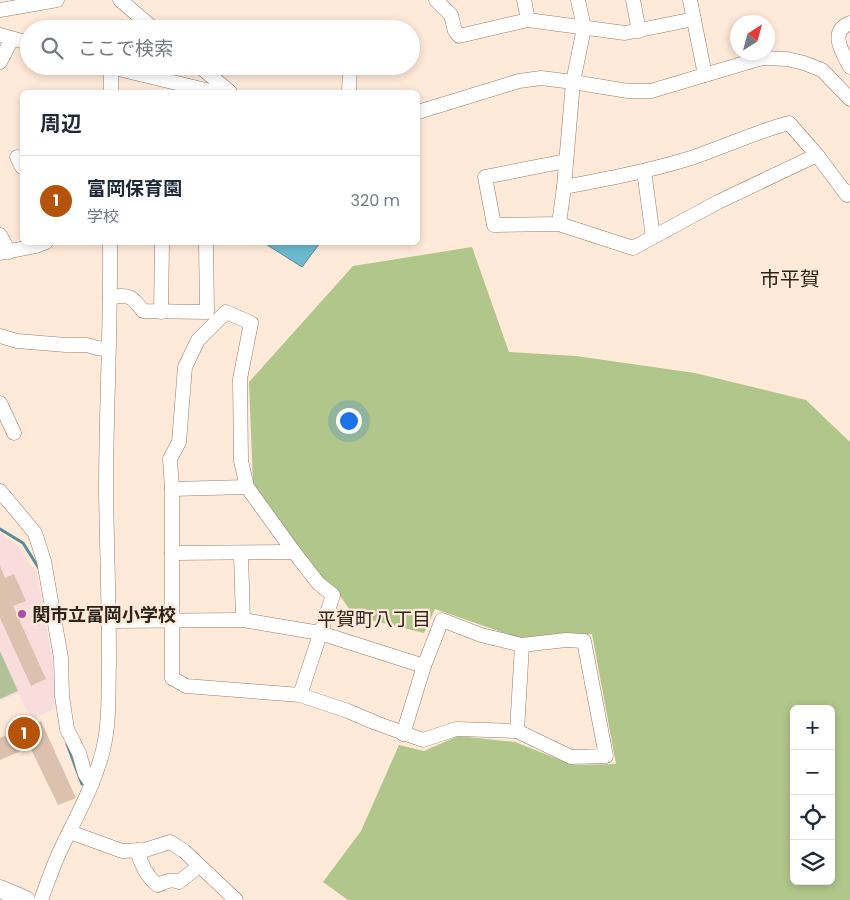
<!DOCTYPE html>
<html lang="ja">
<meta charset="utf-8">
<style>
:root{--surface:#fff;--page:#f2f2f3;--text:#1f2937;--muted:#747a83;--line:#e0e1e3;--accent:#b45309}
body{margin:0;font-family:Poppins,"Noto Sans JP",sans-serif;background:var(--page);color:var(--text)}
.controls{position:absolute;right:15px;bottom:15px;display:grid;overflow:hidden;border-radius:8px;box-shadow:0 2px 8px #0003}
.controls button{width:45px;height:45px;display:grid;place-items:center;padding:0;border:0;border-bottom:1px solid var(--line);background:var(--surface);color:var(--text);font:25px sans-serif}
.compass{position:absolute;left:730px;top:15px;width:45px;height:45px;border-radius:50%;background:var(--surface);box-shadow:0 2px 8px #0003;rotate:36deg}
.you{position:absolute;left:348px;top:420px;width:18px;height:18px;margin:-12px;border:4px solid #fff;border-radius:50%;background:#1a73e8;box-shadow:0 0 0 8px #1a73e833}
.badge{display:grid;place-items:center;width:32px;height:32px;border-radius:50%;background:var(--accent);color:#fff;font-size:16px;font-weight:700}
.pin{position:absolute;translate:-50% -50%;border:2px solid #fff;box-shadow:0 1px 5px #0006}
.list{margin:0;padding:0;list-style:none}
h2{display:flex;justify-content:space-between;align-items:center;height:65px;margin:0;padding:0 20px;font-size:21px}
h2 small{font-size:16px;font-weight:400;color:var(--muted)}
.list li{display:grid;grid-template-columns:32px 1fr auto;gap:15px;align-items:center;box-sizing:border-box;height:90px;padding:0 20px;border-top:1px solid var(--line)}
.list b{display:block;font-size:19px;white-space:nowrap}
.list p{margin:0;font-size:16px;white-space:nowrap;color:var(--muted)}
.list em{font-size:16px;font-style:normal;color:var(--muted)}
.icon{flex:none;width:28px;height:28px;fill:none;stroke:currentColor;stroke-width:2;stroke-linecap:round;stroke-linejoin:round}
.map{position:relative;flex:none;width:850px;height:900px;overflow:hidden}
.search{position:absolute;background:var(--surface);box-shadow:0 2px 8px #0003;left:20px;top:20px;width:400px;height:55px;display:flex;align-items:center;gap:12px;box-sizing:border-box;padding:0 18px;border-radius:28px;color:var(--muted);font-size:19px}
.panel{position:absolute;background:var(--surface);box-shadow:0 2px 8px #0003;left:20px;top:90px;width:400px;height:155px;border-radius:8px}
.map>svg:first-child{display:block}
.education{fill:#f8dddc}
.green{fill:#b1c297}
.forest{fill:#b0c68a;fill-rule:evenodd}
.water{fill:#6bbacf;stroke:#588d99}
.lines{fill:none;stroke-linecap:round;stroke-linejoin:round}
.stream{stroke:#588d99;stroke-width:3}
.building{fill:#dcc2ae}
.minor-casing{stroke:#947c6a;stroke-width:15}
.major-casing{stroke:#947c6a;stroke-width:19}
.minor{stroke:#fff;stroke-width:14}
.major{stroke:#fff;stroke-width:18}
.poi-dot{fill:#b549a9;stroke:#ffead9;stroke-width:2}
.labels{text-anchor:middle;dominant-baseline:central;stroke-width:4.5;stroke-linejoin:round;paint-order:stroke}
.poi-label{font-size:18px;font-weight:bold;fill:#2c231b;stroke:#ffead9;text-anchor:start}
.neighbourhood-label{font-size:19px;fill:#2c231b;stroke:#ffead9}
.quarter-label{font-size:20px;fill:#2c231b;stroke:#ffead9}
</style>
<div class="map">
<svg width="850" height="900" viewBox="0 0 850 900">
<rect width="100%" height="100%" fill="#ffead9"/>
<polygon class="education" points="0,533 18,546 28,562 37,572 52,657 57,707 32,720 18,693 0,701"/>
<polygon class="green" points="0,651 18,691 0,699"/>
<path class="forest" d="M472,247L509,352L576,356L695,373L806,400L850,442V900H348L323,882L361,831L399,745L424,751L458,736L515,742L573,765L616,764L592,634L519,638L435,609L424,633L354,616L336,590L323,580L253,483L249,382L353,266ZM794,709H831V881H794Z"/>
<polygon class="water" points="264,243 320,243 302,267"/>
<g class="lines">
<g class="stream">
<polyline points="0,529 23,543 40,570"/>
<polyline points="67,744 82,784"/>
</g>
</g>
<g class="building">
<polygon points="0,566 5,578 14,574 26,601 13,606 46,679 31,686 0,618"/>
<polygon points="41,721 76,798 58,805 30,747 0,760 0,738"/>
</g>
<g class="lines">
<defs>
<g id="minor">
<polyline points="120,0 154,29"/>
<polyline points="436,0 451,15 455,31 459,36 528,20 625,33 694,19"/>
<polyline points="524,0 528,20"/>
<polyline points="633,0 639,31"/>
<polyline points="690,0 705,75"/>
<polyline points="0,10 57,0"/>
<path d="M850,23C828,32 843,53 850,67"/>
<polyline points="0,35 29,43"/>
<polyline points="0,62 12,39"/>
<polyline points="106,66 214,92"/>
<polyline points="199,66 230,92"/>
<polyline points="111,92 111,68"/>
<polyline points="349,92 350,68"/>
<polyline points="418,112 519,81 541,78 573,82 628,91 651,91 762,58 787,59 804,63 822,70 850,99"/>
<polyline points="17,157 22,167"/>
<polyline points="566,161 485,177 494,225 559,224 633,248 718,202 817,155"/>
<polyline points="644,171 653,237"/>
<path d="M564,187C607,179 649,171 691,158C724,147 755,132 789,123L817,155L847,195L850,192"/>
<polyline points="559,224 564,187 573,82 584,28 578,0"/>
<polyline points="0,235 9,252"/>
<polyline points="0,253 36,246 46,242"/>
<path d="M110,297C130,295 131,295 143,311L207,312L206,242"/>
<polyline points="161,312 162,242"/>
<polyline points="0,336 17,341 66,345 87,345 97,348 108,349"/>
<polyline points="0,403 14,433"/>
<polyline points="172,489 247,487"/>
<polyline points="0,491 35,533 44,561 61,658 62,696 67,729 79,753 85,774 92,784"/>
<polyline points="172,553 294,552"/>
<polyline points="241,554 243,620"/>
<polyline points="109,621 243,620 320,633 424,666"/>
<polyline points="300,695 333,595 318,583 294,552 247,487 241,461 240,379 251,323 226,312 198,340 185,367 179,442 170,459 172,489 172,678 186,686 300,695 348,711 376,723 423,740 456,729 517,731 571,757 606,756 584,641 566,640 522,645 481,635 442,620 424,666 403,734"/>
<polyline points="517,731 522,645"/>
<polyline points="70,832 122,851 145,850 170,842 184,851 236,900"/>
<path d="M137,850C140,862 147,878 158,885C166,881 171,879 179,882L199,866"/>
<path d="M41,900C47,884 53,866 60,851C76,817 94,786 103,750C110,721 108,692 109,663C109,606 107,549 106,492C106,409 111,326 110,242"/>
</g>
<polyline id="major" points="0,889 26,900"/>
</defs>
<use href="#minor" class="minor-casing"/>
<use href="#major" class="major-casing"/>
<use href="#minor" class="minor"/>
<use href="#major" class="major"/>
</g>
<circle class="poi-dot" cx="22" cy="614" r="5"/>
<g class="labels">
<g class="poi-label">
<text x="32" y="614">関市立富岡小学校</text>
</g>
<g class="neighbourhood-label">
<text x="374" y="619">平賀町八丁目</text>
</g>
<g class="quarter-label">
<text x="790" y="279">市平賀</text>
</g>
</g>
</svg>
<div class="controls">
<button>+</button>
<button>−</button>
<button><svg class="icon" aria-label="locate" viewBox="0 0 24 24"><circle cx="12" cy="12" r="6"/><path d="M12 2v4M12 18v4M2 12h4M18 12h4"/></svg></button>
<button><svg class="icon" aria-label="layers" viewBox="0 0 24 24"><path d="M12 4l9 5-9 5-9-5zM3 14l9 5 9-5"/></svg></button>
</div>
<svg class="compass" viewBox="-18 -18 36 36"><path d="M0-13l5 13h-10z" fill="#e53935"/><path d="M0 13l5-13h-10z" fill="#747a83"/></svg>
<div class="you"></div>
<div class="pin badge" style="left:24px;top:733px">1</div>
<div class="search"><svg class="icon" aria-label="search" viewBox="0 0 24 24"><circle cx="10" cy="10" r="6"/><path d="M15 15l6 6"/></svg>ここで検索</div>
<section class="panel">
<h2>周辺<small></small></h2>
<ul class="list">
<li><span class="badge">1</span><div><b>富岡保育園</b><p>学校</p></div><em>320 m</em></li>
</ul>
</section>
</div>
